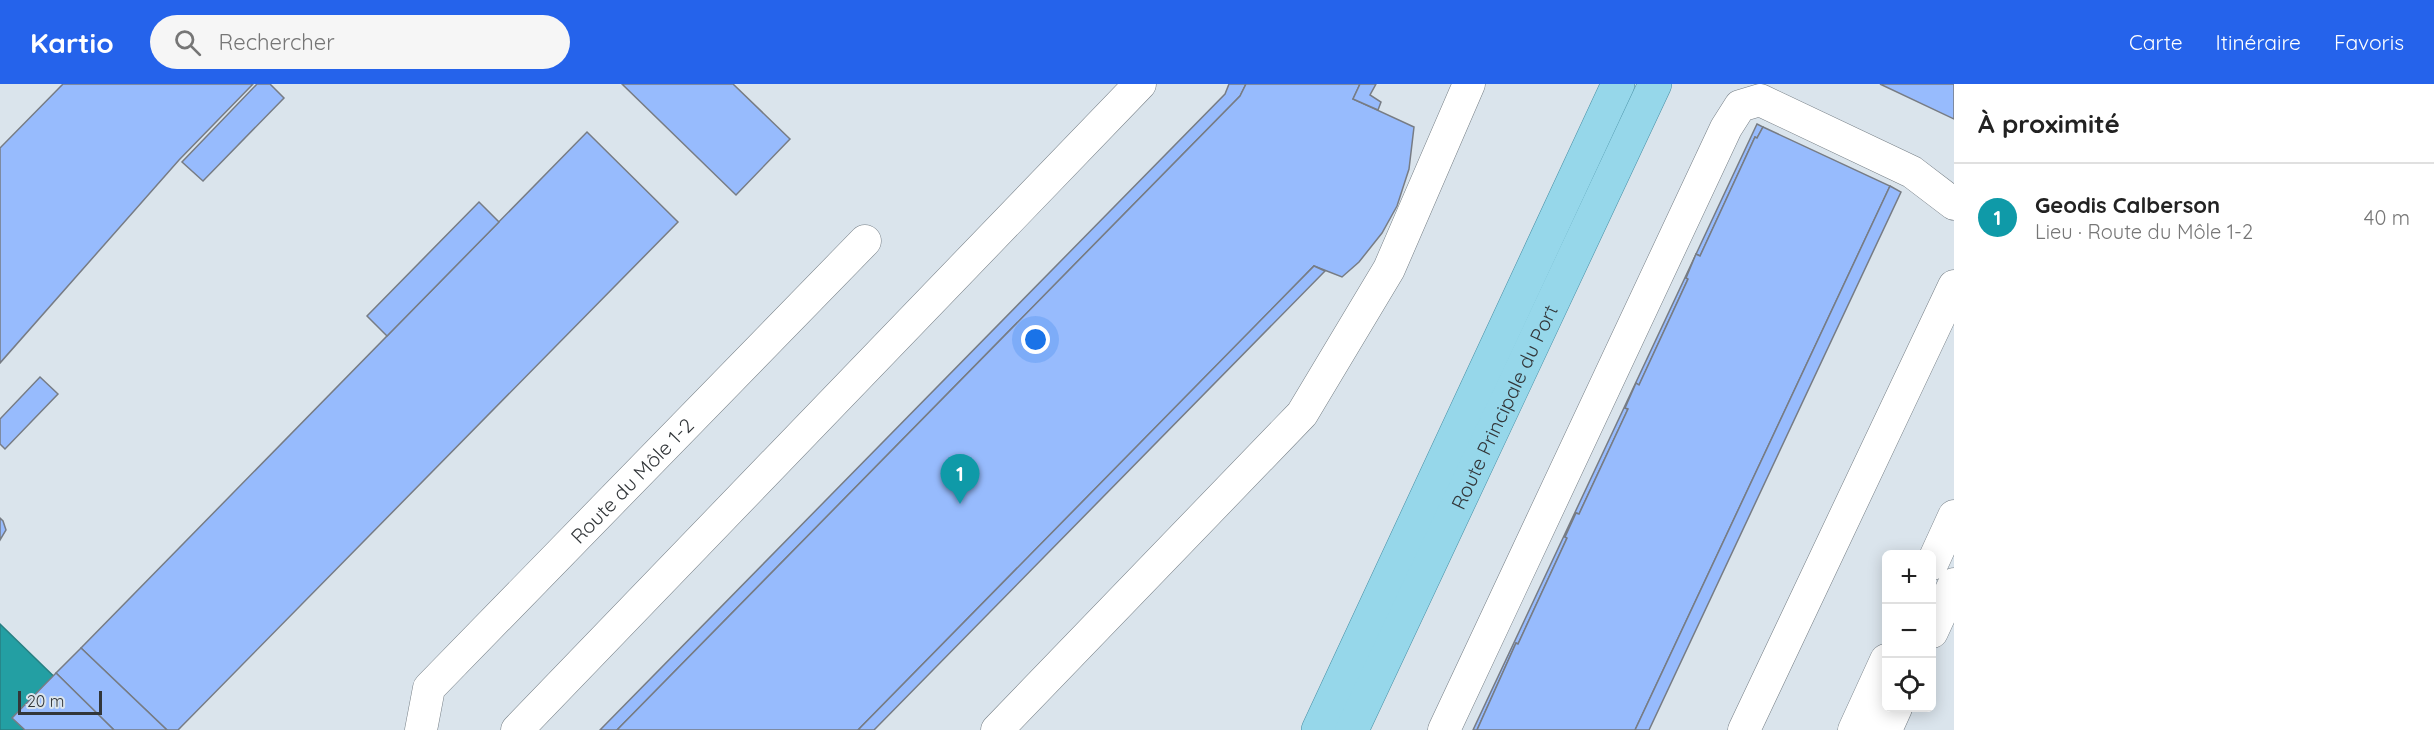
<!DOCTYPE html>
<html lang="fr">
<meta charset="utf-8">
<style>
:root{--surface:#fff;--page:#f6f6f6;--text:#222;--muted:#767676;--line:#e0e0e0;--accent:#2563eb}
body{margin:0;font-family:Quicksand,sans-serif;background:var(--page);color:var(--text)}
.controls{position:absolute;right:18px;bottom:18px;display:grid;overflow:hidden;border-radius:9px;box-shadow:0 3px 15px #0003}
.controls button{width:54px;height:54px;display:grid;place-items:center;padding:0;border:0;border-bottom:2px solid var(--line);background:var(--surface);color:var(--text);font:30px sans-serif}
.scale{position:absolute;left:18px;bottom:15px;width:84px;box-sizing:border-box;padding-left:6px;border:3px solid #323639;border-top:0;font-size:16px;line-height:21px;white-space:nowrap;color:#323639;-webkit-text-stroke:4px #dae4ec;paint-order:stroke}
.you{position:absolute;left:1036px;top:256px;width:21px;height:21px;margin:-15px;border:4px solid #fff;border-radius:50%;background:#1a73e8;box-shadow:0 0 0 9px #1a73e833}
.badge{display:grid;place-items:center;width:39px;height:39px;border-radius:50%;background:var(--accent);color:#fff;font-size:20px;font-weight:700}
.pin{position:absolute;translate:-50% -50px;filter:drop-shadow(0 2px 3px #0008)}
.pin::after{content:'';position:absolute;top:32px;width:21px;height:18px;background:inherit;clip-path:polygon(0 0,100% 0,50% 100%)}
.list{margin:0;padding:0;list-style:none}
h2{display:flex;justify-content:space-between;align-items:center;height:78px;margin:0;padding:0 24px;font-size:26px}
h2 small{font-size:20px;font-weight:400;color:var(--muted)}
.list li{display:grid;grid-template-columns:39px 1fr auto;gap:18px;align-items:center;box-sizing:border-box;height:108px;padding:0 24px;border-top:2px solid var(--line)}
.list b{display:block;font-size:22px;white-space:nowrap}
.list p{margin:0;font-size:20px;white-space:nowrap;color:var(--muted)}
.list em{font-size:20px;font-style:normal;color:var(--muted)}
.icon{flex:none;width:33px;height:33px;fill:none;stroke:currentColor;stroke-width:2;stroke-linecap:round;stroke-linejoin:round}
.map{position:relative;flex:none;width:1954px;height:646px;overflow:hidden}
header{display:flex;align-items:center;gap:36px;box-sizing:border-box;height:84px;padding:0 30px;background:var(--accent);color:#fff}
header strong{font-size:28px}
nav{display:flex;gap:33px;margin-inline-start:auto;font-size:21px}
.search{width:420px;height:54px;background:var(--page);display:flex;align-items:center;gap:15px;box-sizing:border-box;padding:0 21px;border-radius:33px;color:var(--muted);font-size:22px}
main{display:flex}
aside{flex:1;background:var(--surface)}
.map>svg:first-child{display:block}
.water{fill:#239fa3;stroke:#288083;stroke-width:1.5}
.building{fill:#97bbfd;stroke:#777c84;stroke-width:1.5}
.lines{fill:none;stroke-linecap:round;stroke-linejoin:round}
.minor-casing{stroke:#747d84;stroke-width:33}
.major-casing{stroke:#468ea3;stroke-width:34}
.minor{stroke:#fff;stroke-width:32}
.major{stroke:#96d7ea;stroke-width:33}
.labels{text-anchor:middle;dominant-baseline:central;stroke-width:6;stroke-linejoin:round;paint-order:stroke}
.street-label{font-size:20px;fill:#323639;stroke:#dae4ec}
</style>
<header>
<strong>Kartio</strong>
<div class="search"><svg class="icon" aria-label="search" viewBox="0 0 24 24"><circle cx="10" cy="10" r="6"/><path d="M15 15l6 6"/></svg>Rechercher</div>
<nav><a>Carte</a><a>Itinéraire</a><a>Favoris</a></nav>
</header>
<main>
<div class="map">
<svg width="1954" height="646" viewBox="0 0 1954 646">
<rect width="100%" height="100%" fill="#dae4ec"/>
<polygon class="water" points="0,540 109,646 0,646"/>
<g class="building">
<polygon points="63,0 253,0 179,76 0,279 0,64"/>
<polygon points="257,0 270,0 284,14 203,97 182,78"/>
<polygon points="622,0 733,0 790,55 736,111"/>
<polygon points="1229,0 1246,0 1240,12 617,646 600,646 1225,10"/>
<polygon points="1246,0 1360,0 1353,15 1414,43 1409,85 1397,122 1382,149 1359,178 1342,193 1314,182 858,646 617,646 1240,12"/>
<polygon points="1360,0 1376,0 1370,11 1381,18 1378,26 1353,15"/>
<polygon points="1880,0 1954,0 1954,35"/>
<polygon points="1757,40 1763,43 1757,54 1755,53 1700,172 1696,170 1686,194 1688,195 1639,301 1636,299 1625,324 1628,325 1579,430 1576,429 1565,453 1567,454 1518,560 1516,559 1477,646 1473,646"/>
<polygon points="1763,43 1890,102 1635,646 1477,646 1516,559 1518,560 1567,454 1565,453 1576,429 1579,430 1628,325 1625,324 1636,299 1639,301 1688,195 1686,194 1696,170 1700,172 1755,53 1757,54"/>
<polygon points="587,48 678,138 178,646 167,646 81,564"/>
<polygon points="1890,102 1901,108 1649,646 1635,646"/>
<polygon points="479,118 499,138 387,252 367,232"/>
<polygon points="1314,182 1325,187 874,646 858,646"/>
<polygon points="40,293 58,310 5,365 0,360 0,335"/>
<polygon points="0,434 3,437 6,446 0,456"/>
<polygon points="81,564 167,646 114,646 56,589"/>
<polygon points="56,589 114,646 25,646 12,634"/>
</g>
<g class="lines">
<defs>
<g id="minor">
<polyline points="1932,480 1954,432"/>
<polyline points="1932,548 1954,500"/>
<path id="s1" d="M421,646L429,604L865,157"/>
<polyline points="517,646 1140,0"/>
<polyline points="997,646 1302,330 1389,185 1469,0"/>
<polyline points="1444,646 1726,44 1740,22 1760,16 1912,88 1954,120"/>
<polyline points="1744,646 1954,202"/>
<polyline points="1854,646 1886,576"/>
<polyline points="1886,646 1896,624"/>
</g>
<g id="major">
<polyline points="1318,646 1618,0"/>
<path id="s2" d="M1352,646L1655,0"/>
</g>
</defs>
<use href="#minor" class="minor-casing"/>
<use href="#major" class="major-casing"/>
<use href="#minor" class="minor"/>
<use href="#major" class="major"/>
</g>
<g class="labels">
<g class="street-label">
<text stroke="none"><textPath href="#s2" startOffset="357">Route Principale du Port</textPath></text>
<text stroke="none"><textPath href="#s1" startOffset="333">Route du Môle 1-2</textPath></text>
</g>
</g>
</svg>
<div class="controls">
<button>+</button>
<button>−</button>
<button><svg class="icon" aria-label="locate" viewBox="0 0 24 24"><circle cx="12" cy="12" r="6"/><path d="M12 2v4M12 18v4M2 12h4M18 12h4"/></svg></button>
</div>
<div class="scale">20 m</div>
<div class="you"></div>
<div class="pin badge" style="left:960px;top:420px;background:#0f9aa8">1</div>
</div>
<aside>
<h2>À proximité<small></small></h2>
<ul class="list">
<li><span class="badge" style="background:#0f9aa8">1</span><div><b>Geodis Calberson</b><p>Lieu · Route du Môle 1-2</p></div><em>40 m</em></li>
</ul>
</aside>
</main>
